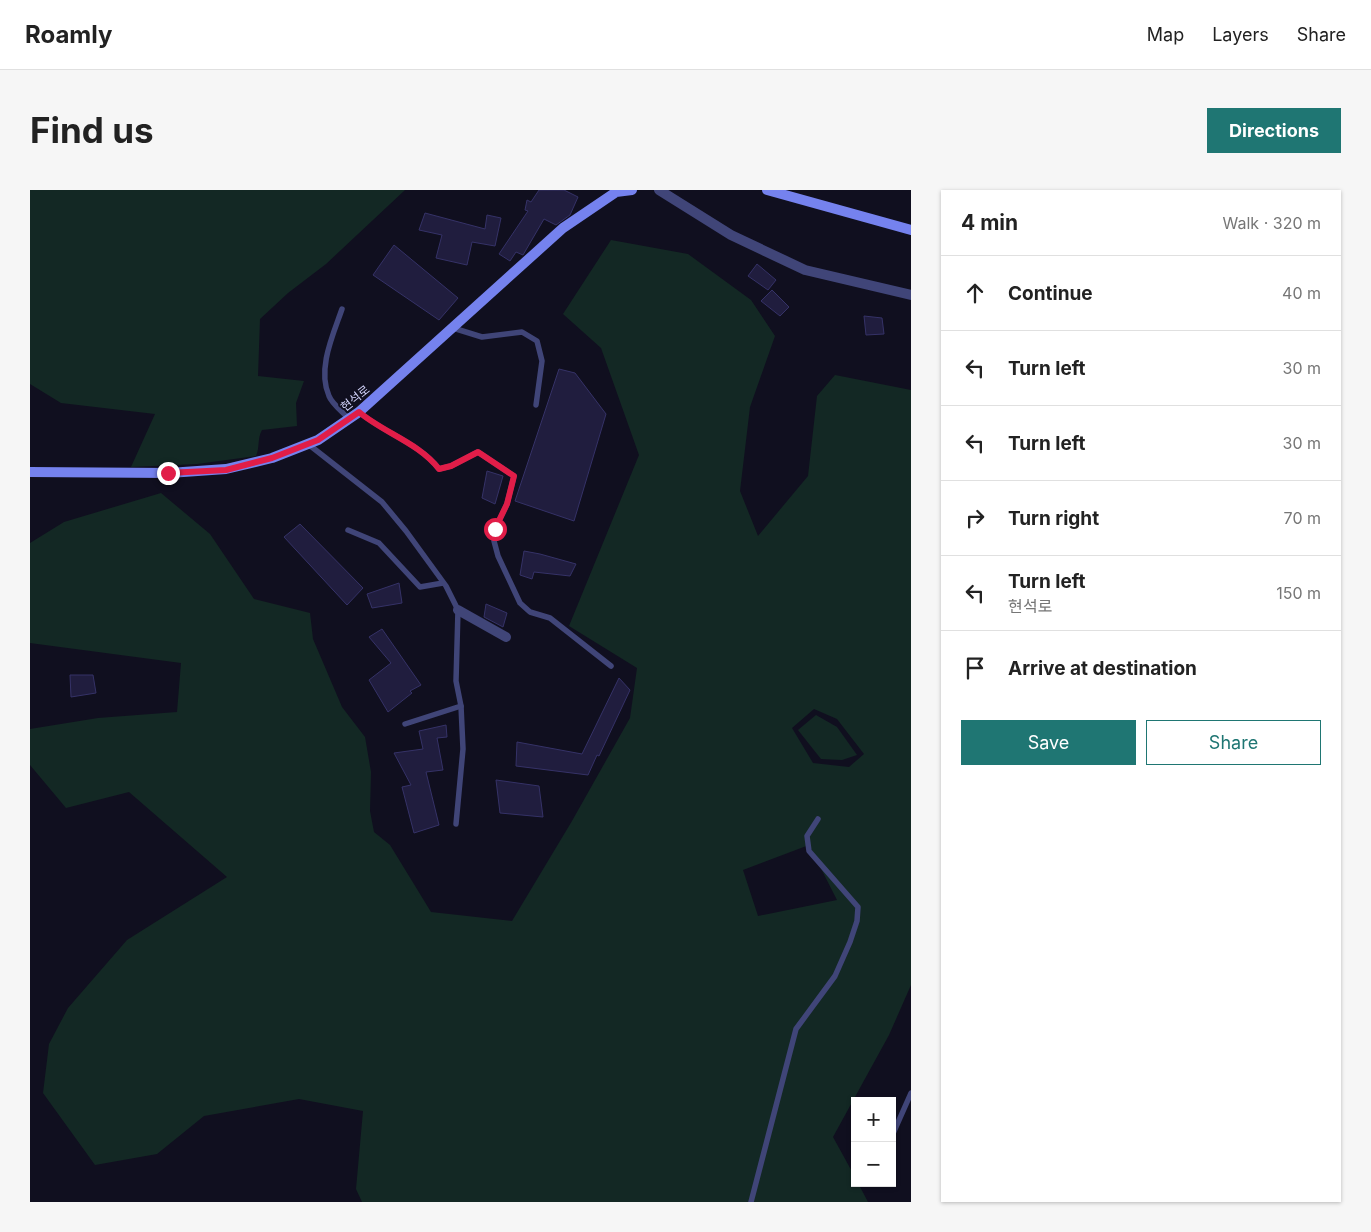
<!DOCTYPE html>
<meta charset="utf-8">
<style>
:root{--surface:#fff;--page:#f6f6f6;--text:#222;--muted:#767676;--line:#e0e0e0;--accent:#1f7673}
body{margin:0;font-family:Inter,"Noto Sans KR",sans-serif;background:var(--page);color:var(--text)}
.controls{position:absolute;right:15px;bottom:15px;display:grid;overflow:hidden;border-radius:0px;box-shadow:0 1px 4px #0004}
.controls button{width:45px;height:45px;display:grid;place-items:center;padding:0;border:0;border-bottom:1px solid var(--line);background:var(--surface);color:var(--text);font:25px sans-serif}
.stop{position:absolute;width:15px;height:15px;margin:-11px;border:4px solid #e11d48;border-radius:50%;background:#fff}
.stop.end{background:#e11d48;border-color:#fff;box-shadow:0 1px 5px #0008}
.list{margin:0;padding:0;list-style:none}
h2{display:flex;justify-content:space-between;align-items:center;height:65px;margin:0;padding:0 20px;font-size:21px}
h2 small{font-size:16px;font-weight:400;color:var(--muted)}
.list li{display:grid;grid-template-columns:32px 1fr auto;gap:15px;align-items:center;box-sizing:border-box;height:75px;padding:0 20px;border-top:1px solid var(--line)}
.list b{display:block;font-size:19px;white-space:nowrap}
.list p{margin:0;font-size:16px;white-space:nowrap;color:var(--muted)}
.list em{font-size:16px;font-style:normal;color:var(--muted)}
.actions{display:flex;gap:10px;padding:15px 20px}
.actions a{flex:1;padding:11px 0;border:1px solid var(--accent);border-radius:0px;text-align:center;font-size:18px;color:var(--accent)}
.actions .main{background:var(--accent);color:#fff}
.icon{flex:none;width:28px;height:28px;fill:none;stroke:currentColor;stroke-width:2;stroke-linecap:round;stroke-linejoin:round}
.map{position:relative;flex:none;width:881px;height:1012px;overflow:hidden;border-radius:0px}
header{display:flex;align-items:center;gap:30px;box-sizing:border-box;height:70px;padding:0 25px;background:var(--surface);border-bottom:1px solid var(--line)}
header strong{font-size:24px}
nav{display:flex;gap:28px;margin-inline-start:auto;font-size:18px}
.intro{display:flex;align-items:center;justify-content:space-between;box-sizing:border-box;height:120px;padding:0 30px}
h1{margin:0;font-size:35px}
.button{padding:12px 22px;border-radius:0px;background:var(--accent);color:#fff;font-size:18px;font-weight:700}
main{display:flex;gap:30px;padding:0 30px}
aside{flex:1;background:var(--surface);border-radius:0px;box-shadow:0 1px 4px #0004}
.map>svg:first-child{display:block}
.green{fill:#132824;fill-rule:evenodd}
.building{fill:#201d3e;stroke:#353267}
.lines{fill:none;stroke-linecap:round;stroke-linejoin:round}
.lane{stroke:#404578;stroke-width:5.5}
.street{stroke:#404578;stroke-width:10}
.secondary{stroke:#7582ee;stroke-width:10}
.route{stroke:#e11d48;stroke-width:6}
.labels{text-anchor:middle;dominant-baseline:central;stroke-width:4;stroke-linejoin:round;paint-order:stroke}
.street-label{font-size:12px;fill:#d2d3fa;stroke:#100f1f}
</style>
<header>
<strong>Roamly</strong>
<nav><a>Map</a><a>Layers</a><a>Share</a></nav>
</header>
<div class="intro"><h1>Find us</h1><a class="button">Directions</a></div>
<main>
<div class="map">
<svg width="881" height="1012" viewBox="0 0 881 1012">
<rect width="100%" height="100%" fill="#100f1f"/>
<g class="green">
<path d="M0,0H375L296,74L258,103L230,129L228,186L274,191L266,213L267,236L232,240C227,249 230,257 226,266L167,274L101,277L125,224L31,213L0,194Z"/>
<path d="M581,50L658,64L721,110L745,146L720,217L710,301L728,346L778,286L787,206L805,185L881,200V795L859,845L803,947L825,987V993H828L838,1012H332L326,999L333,921L269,909L174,926L127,964L65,975L13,903L19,854L38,818L97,750L197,687L99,602L36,618L0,575V539L68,528L147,522L151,473L0,453V353L34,332L131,303L180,344L224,409L280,423L283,449L312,517L335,547L341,582L340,621L344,642L360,655L401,722L482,731L542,631L600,528L607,478L539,436L609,265L571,158L533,124ZM784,519L807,529L834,564L819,577L783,573L762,538ZM779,655L807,710L728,726L713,680Z"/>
<polygon points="786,525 807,537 827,565 812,570 791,569 768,540"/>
</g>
<g class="building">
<polygon points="509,0 534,0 548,7 540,25 526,35 514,29 493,65 486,62 480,71 469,64 498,21 495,20 497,10 501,12"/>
<polygon points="395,23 455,39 457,25 471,28 465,56 442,52 437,75 406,68 412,45 389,40"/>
<polygon points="364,55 428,108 409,130 343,85"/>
<polygon points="727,74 746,90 738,100 718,86"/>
<polygon points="742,100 759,117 750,126 731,111"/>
<polygon points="834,126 852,128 854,144 836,145"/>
<polygon points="529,179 545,183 576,224 544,331 485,311"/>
<polygon points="457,281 473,286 465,314 452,308"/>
<polygon points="270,334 333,398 317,415 254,347"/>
<polygon points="494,361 510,364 546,374 540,386 504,382 502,389 490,385"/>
<polygon points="369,393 372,413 342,418 337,404"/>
<polygon points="456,414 477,423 473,437 454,427"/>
<polygon points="352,439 391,495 380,501 382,503 358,522 339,490 361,473 339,447"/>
<polygon points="40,485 63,485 66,503 41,507"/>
<polygon points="589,488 600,500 569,566 567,565 558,585 486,576 487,552 552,564"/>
<polygon points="416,535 417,547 407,548 413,580 396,582 409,635 384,643 372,597 381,595 364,563 393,559 389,541"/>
<polygon points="466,590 509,596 513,627 470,623"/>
</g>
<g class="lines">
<g class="lane">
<path d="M312,119C303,145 287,179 299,206C302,214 313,222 319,229"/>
<polyline points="423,138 452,147 492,142 507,151 512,171 506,215"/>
<path d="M329,222C354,243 389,253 409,279L421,276L448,262L484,286L477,314L465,339L464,351L468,366L490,413L500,422L520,428L581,476"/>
<polyline points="278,254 352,312 376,341 416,396 428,420 426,491 431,516 433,559 426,634"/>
<polyline points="318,340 349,353 390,397 413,393"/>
<polyline points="375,534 431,516"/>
<polyline points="862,946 881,903"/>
<polyline points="721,1012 766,839 805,786 820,752 827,731 828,717 779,661 777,646 788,629"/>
</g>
<g class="street">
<polyline points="629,0 701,45 775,80 881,105"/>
<polyline points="428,420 476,447"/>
</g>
<g class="secondary">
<polyline points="737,0 881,40"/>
<polyline points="0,282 139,283 196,279 242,268 288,250 329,222 533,38 586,2 602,0"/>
</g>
</g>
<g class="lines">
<path class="route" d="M138,283L196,280L242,268L288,250L329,222C354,243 389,253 409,279L421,276L448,262L484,286L477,314L465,339"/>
</g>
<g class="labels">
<g class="street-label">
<text transform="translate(325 208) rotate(-39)">현석로</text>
</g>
</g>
</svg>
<div class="controls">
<button>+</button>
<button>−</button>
</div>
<div class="stop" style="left:465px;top:339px"></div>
<div class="stop end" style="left:138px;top:283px"></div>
</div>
<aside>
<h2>4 min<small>Walk · 320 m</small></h2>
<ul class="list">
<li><svg class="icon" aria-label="ahead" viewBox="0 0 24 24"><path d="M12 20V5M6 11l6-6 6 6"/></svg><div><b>Continue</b></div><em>40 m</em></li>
<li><svg class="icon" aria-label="left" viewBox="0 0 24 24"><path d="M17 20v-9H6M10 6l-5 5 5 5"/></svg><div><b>Turn left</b></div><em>30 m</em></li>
<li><svg class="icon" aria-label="left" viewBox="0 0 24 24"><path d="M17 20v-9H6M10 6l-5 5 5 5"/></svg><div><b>Turn left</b></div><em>30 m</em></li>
<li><svg class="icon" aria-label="right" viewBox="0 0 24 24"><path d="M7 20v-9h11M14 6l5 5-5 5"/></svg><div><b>Turn right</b></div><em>70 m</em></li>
<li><svg class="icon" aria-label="left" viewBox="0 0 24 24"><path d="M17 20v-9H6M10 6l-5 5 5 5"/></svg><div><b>Turn left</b><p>현석로</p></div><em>150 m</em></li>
<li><svg class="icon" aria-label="arrive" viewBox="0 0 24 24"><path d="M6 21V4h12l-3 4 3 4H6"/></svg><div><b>Arrive at destination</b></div></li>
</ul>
<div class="actions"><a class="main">Save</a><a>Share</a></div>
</aside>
</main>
